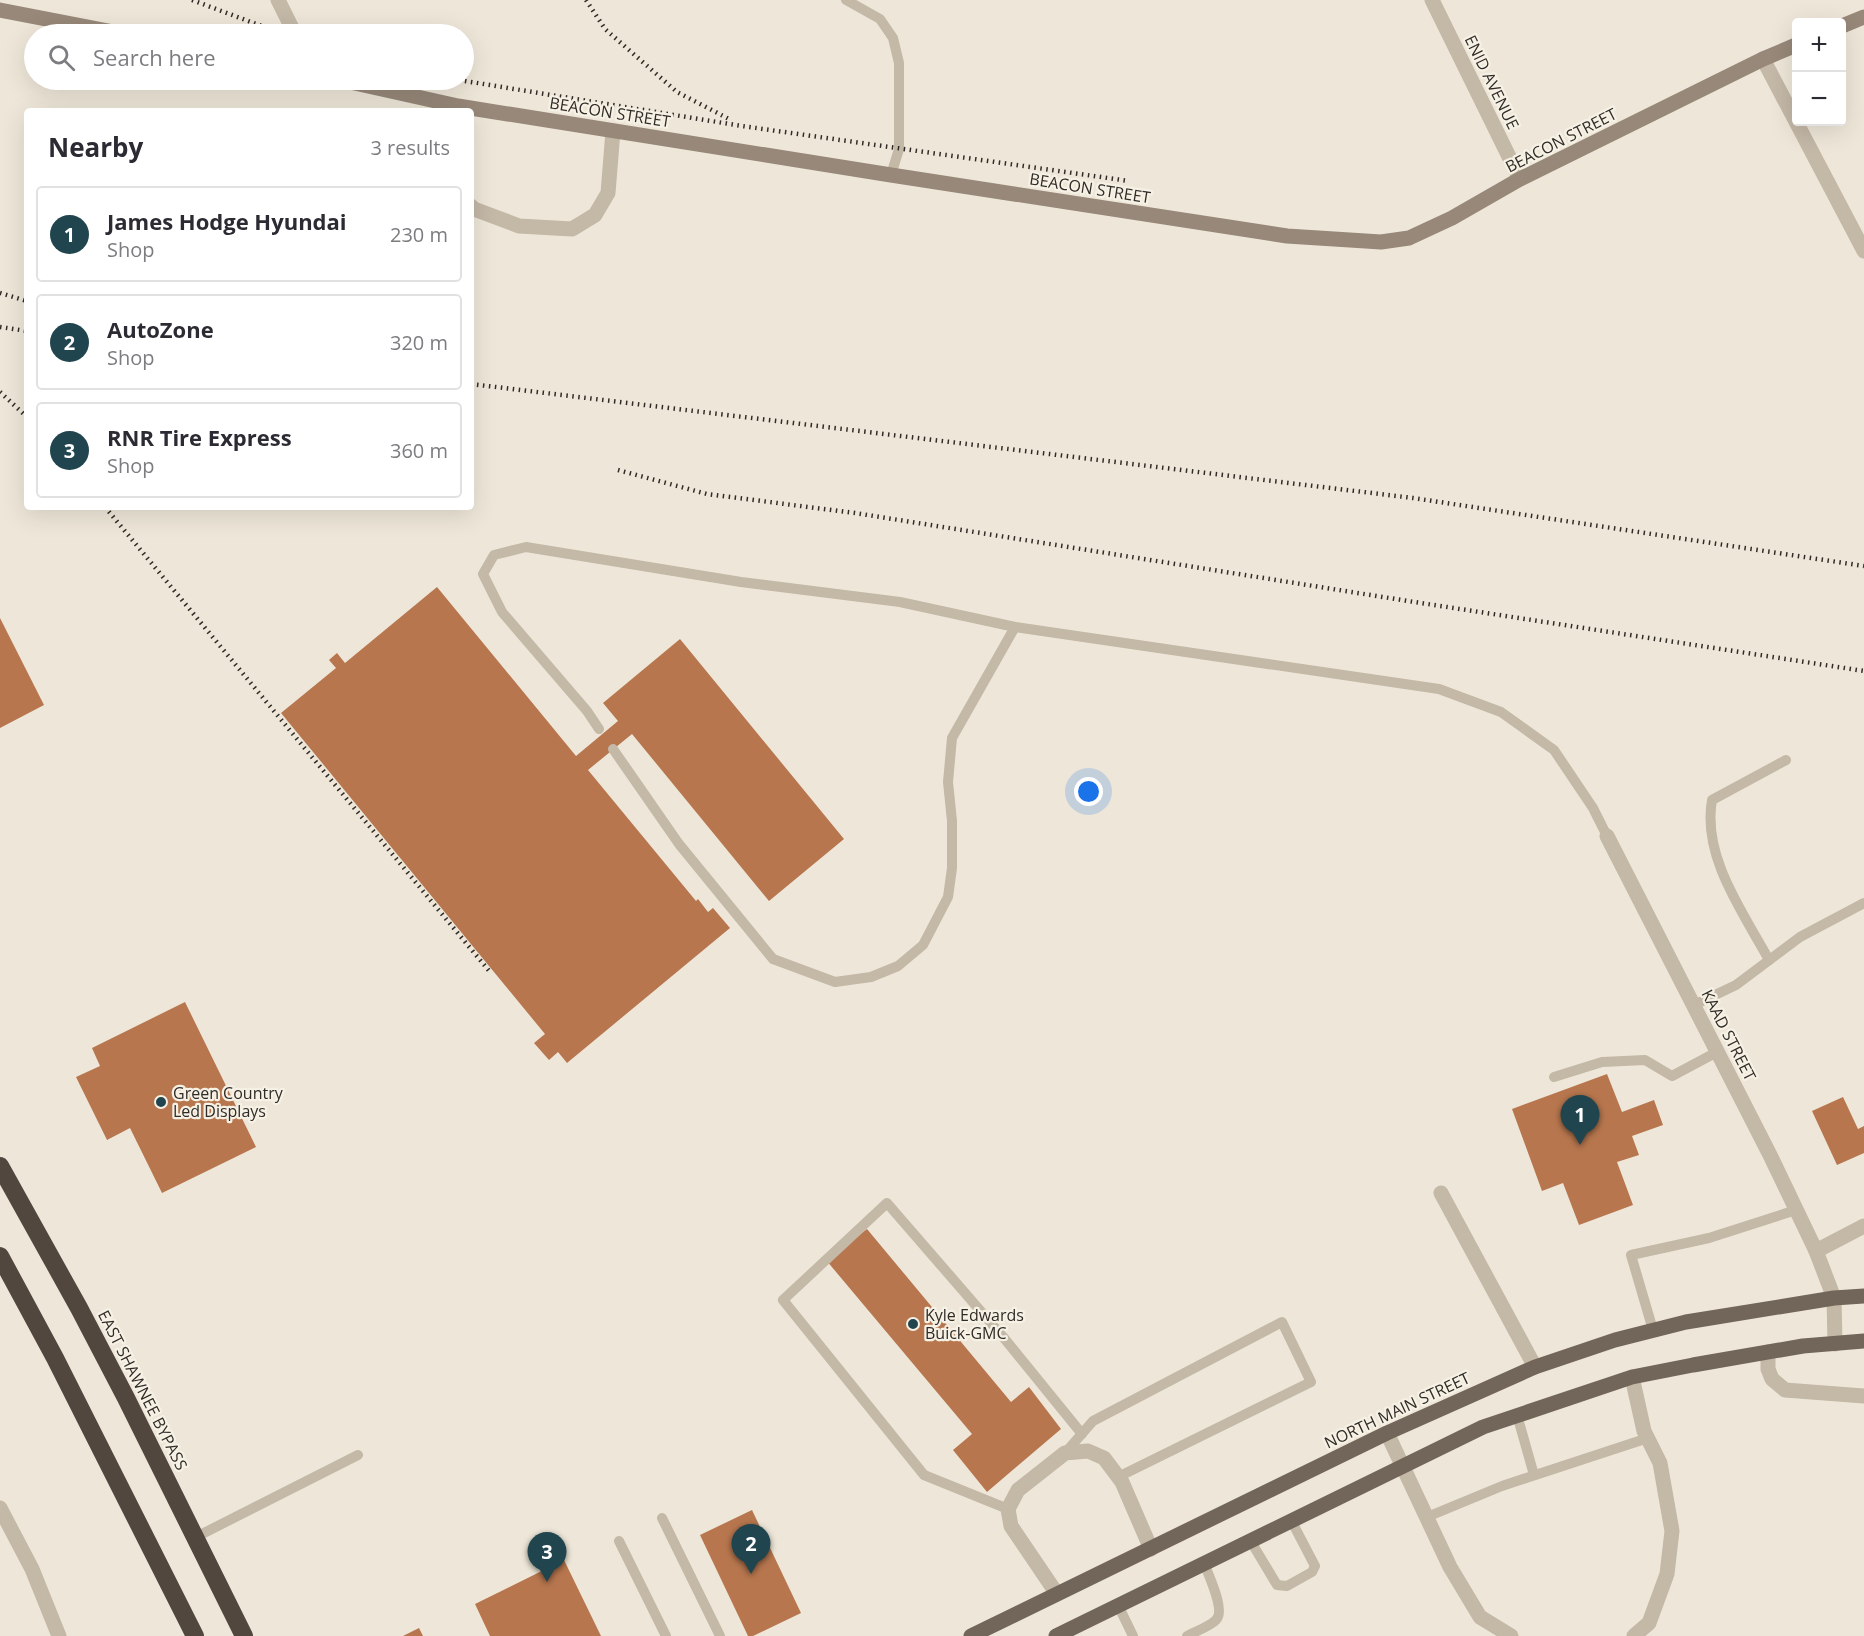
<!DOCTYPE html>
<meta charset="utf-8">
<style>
:root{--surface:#fff;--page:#f2f2f3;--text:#2b2b33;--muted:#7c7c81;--line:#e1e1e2;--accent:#21454e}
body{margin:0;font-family:"Open Sans",sans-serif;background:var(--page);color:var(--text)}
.controls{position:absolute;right:18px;top:18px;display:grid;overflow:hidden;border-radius:6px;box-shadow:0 6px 24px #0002}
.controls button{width:54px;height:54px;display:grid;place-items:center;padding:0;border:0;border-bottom:2px solid var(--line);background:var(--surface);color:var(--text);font:30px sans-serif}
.you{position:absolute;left:1089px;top:792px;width:21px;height:21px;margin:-15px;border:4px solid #fff;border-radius:50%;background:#1a73e8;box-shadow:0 0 0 9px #1a73e833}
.badge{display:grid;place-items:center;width:39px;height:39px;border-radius:50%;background:var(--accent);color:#fff;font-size:20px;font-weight:700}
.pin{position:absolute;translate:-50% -50px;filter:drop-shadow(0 2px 3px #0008)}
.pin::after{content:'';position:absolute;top:32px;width:21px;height:18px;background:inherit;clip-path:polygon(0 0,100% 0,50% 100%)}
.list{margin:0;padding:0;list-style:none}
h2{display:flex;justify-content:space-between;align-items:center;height:78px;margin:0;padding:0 24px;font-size:26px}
h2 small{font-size:20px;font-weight:400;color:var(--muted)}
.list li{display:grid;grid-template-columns:39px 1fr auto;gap:18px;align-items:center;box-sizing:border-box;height:96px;margin:0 12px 12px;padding:0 12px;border:2px solid var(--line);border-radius:6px}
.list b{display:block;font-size:22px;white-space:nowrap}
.list p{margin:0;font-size:20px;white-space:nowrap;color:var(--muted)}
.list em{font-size:20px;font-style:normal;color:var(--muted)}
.icon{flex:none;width:33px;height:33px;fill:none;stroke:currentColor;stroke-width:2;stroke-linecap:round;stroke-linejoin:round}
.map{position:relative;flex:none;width:1864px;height:1636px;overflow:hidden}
.search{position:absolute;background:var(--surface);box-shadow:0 6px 24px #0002;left:24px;top:24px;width:450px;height:66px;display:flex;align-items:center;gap:15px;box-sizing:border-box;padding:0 21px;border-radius:33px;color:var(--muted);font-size:22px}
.panel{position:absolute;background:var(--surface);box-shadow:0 6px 24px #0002;left:24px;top:108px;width:450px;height:402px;border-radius:6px}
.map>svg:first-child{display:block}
.building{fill:#b7764e}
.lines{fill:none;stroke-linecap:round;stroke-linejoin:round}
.lane{stroke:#c4b8a7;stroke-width:10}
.street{stroke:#c4b8a7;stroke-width:15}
.secondary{stroke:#978879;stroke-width:15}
.primary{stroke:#726559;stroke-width:15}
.highway{stroke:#51473f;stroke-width:18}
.rail{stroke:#312b27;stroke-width:4.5;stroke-dasharray:1.5 4.5;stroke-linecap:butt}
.poi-dot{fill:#21454e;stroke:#f6f1e5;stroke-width:2}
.labels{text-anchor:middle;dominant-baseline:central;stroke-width:4.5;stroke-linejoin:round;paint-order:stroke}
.street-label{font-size:16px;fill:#312b27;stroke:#f6f1e5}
.poi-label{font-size:16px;fill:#312b27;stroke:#f6f1e5;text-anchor:start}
</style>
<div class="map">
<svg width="1864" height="1636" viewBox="0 0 1864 1636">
<rect width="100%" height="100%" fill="#eee7d9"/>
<g class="building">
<polygon points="437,587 576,756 618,721 603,703 680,639 844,839 769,901 632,734 588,770 696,901 698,899 708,912 713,908 730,928 567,1063 558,1052 549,1060 534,1043 545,1034 281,713 336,668 329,660 337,653 345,663"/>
<polygon points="0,618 44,705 0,728"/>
<polygon points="185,1002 256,1147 162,1193 130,1128 107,1140 76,1077 100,1066 92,1048"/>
<polygon points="1607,1074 1622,1112 1654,1100 1663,1125 1632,1136 1639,1155 1617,1162 1633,1205 1579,1225 1563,1183 1542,1191 1512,1109"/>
<polygon points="1843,1097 1858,1129 1864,1126 1864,1153 1837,1165 1812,1111"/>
<polygon points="867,1229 1011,1402 1029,1387 1061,1429 987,1492 953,1450 972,1434 826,1260"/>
<polygon points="752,1510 801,1613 753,1636 748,1636 700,1535"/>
<polygon points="564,1560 601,1636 490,1636 475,1604"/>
<polygon points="419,1628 423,1636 403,1636"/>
</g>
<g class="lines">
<g class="lane">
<polyline points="846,0 880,19 893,38 899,63 899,149 891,175"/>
<polyline points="1015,627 1439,689 1501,712 1554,750 1593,808 1607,836"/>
<polyline points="599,729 587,711 502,612 483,574 494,555 526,547 741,582 900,602 1015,627 952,738 948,782 952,821 952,868 948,897 923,945 898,966 871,977 835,982 773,959 679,844 613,749"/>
<path d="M1769,960C1743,912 1702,857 1712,800L1786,760"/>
<polyline points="1694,1005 1736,985 1800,937 1864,903"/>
<polyline points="1554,1077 1602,1062 1645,1060 1672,1076 1717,1052"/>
<polyline points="1653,1330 1631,1255 1709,1238 1796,1210"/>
<polyline points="1517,1415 1534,1475"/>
<polyline points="1065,1453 1093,1421 1282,1322 1311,1382 1118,1477"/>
<polyline points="1008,1509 924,1475 783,1300 887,1203 1004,1338 1082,1434"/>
<polyline points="1427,1517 1502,1486 1648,1438"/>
<polyline points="662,1518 720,1636"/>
<polyline points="196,1537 358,1455"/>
<polyline points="1250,1540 1277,1585 1287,1586 1312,1572 1315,1566 1291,1520"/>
<polyline points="619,1541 666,1636"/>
<polyline points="1118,1605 1133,1636"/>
<path d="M1187,1636C1196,1631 1209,1627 1216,1620C1226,1611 1208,1574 1204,1563"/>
</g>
<g class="street">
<polyline points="278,0 292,28 292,34"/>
<polyline points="1432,0 1520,179"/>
<polyline points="1763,59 1864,251"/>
<polyline points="471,206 474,209 519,226 572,229 595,215 608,193 613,131"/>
<polyline points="1607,836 1770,1155 1816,1251 1834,1298 1835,1344"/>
<polyline points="1441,1193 1535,1367"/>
<polyline points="1816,1251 1864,1226"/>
<polyline points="1768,1352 1768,1369 1772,1379 1785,1390 1864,1396"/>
<polyline points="1632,1377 1644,1431 1660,1463 1672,1531 1667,1574 1649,1623 1634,1636"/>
<polyline points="1387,1433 1450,1567 1480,1617 1511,1636"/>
<polyline points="0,1508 32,1569 59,1636"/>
<polyline points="1057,1594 1011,1526 1008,1509 1018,1490 1065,1453 1088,1451 1104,1458 1122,1482 1151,1549"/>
</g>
<g class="secondary">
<polyline points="0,10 124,34"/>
<polyline points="1842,26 1864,17"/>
<polyline points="341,80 458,106 891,175 1287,236 1381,242 1409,238 1452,218 1520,179 1763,59 1796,45"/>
</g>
<g class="primary">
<polyline points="971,1636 1387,1433 1535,1367 1615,1340 1686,1322 1834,1298 1864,1296"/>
<polyline points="1056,1636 1483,1427 1632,1377 1693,1365 1803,1346 1864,1341"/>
</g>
<g class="highway">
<polyline points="0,1166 79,1308 126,1398 244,1636"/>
<polyline points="0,1256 55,1358 195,1636"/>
</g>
<g class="rail">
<polyline points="192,0 283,34"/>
<polyline points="586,0 605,29 677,92 729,119"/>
<polyline points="459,80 742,126 1129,181"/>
<polyline points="0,293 27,301"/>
<polyline points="0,327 27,331"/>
<polyline points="471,384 1413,498 1864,566"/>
<polyline points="0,392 27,417"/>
<polyline points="618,470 707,494 855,513 1408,601 1864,671"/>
<polyline points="105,507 490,972"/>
</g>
</g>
<g class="poi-dot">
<circle cx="161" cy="1102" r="6"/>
<circle cx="913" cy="1324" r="6"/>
</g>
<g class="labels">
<g class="street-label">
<text transform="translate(1492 82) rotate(64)">ENID AVENUE</text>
<text transform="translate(610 112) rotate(9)">BEACON STREET</text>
<text transform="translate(1561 140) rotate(-27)">BEACON STREET</text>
<text transform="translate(1090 188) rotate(9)">BEACON STREET</text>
<text transform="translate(1729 1035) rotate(63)">KAAD STREET</text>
<text transform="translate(143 1390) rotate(63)">EAST SHAWNEE BYPASS</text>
<text transform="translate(1397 1410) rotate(-25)">NORTH MAIN STREET</text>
</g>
<g class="poi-label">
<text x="173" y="1093">Green Country<tspan x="173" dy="18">Led Displays</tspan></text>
<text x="925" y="1315">Kyle Edwards<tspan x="925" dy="18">Buick-GMC</tspan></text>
</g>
</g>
</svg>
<div class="controls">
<button>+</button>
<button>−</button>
</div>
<div class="you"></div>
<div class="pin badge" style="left:1580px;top:1145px">1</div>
<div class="pin badge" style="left:751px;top:1574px">2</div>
<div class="pin badge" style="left:547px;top:1582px">3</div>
<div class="search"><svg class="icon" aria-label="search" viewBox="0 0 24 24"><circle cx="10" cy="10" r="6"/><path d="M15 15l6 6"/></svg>Search here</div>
<section class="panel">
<h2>Nearby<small>3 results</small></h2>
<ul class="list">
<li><span class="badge">1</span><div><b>James Hodge Hyundai</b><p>Shop</p></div><em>230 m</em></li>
<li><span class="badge">2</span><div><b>AutoZone</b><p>Shop</p></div><em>320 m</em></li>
<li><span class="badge">3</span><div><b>RNR Tire Express</b><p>Shop</p></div><em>360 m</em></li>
</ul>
</section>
</div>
